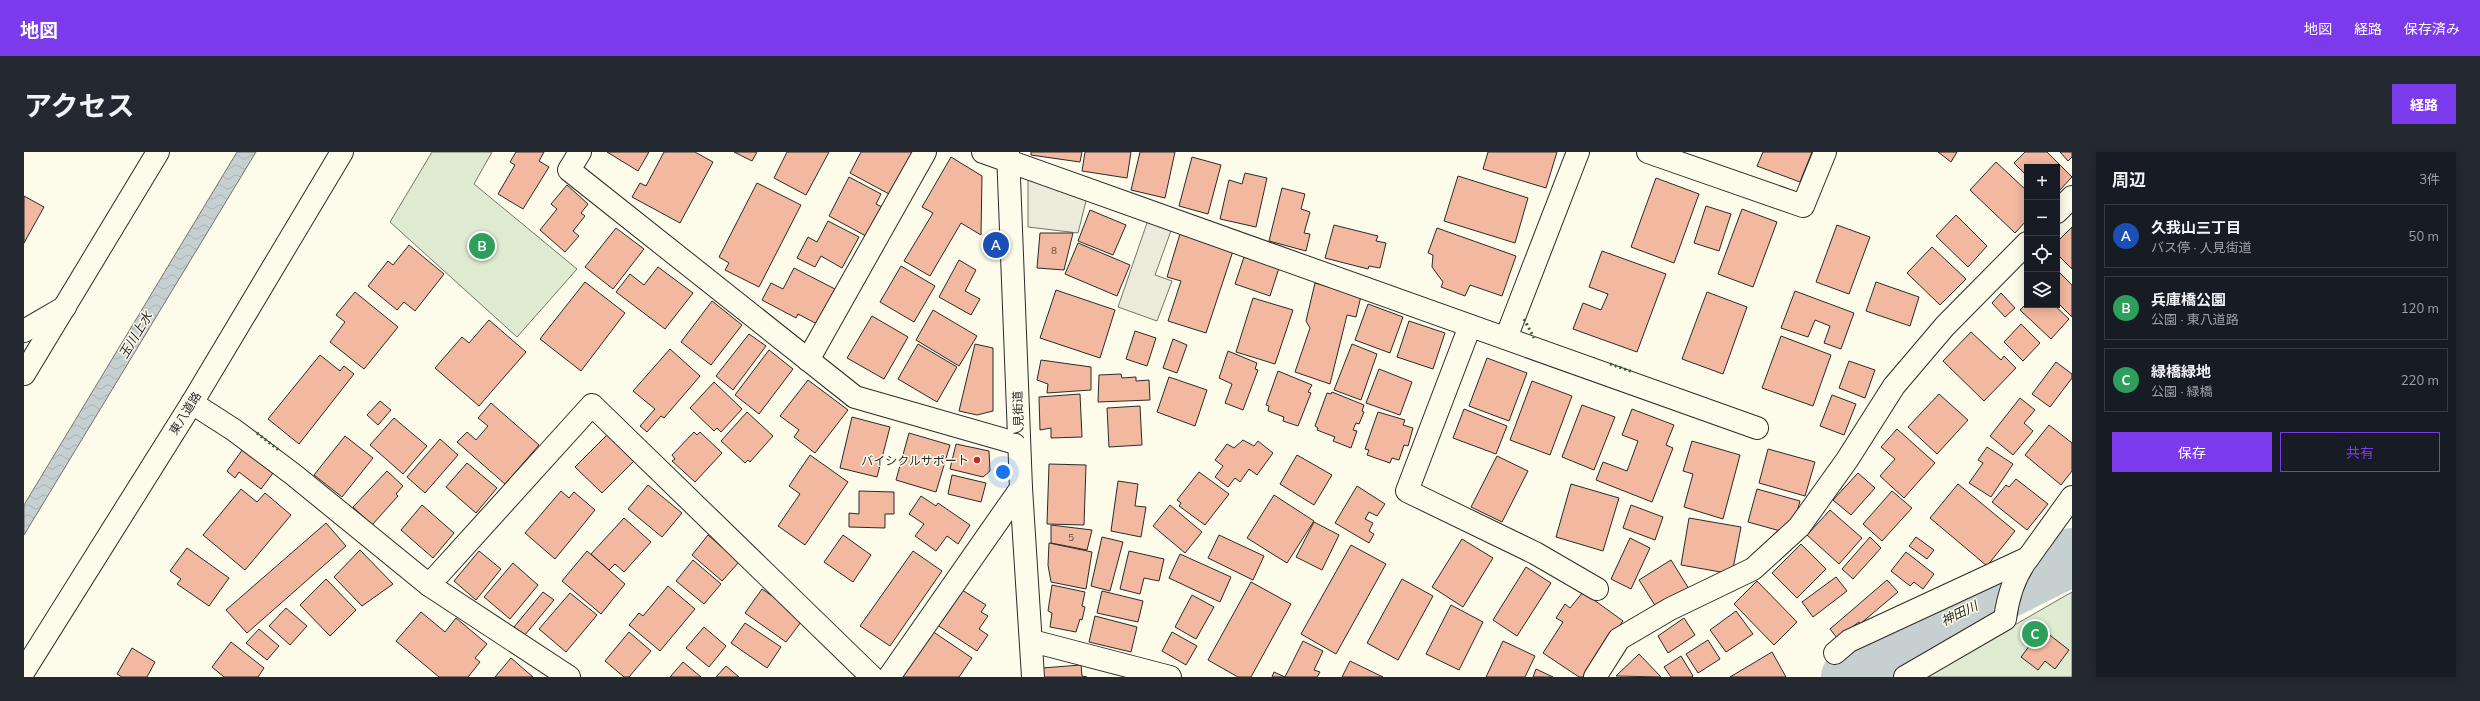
<!DOCTYPE html>
<html lang="ja">
<meta charset="utf-8">
<style>
:root{--surface:#171b24;--page:#242831;--text:#f1f3f6;--muted:#9ea1a6;--line:#363941;--accent:#7c3aed}
body{margin:0;font-family:Mulish,"Noto Sans JP",sans-serif;background:var(--page);color:var(--text)}
.controls{position:absolute;right:12px;top:12px;display:grid;overflow:hidden;border-radius:0px;box-shadow:0 2px 10px #0003}
.controls button{width:36px;height:36px;display:grid;place-items:center;padding:0;border:0;border-bottom:1px solid var(--line);background:var(--surface);color:var(--text);font:20px sans-serif}
.you{position:absolute;left:979px;top:320px;width:14px;height:14px;margin:-10px;border:3px solid #fff;border-radius:50%;background:#1a73e8;box-shadow:0 0 0 6px #1a73e833}
.badge{display:grid;place-items:center;width:26px;height:26px;border-radius:50%;background:var(--accent);color:#fff;font-size:13px;font-weight:700}
.pin{position:absolute;translate:-50% -50%;border:2px solid #fff;box-shadow:0 1px 4px #0006}
.list{margin:0;padding:0;list-style:none}
h2{display:flex;justify-content:space-between;align-items:center;height:52px;margin:0;padding:0 16px;font-size:17px}
h2 small{font-size:13px;font-weight:400;color:var(--muted)}
.list li{display:grid;grid-template-columns:26px 1fr auto;gap:12px;align-items:center;box-sizing:border-box;height:64px;margin:0 8px 8px;padding:0 8px;border:1px solid var(--line);border-radius:0px}
.list b{display:block;font-size:15px;white-space:nowrap}
.list p{margin:0;font-size:13px;white-space:nowrap;color:var(--muted)}
.list em{font-size:13px;font-style:normal;color:var(--muted)}
.actions{display:flex;gap:8px;padding:12px 16px}
.actions a{flex:1;padding:9px 0;border:1px solid var(--accent);border-radius:0px;text-align:center;font-size:14px;color:var(--accent)}
.actions .main{background:var(--accent);color:#fff}
.icon{flex:none;width:22px;height:22px;fill:none;stroke:currentColor;stroke-width:2;stroke-linecap:round;stroke-linejoin:round}
.map{position:relative;flex:none;width:2048px;height:525px;overflow:hidden;border-radius:0px}
header{display:flex;align-items:center;gap:24px;box-sizing:border-box;height:56px;padding:0 20px;background:var(--accent);color:#fff}
header strong{font-size:19px}
nav{display:flex;gap:22px;margin-inline-start:auto;font-size:14px}
.intro{display:flex;align-items:center;justify-content:space-between;box-sizing:border-box;height:96px;padding:0 24px}
h1{margin:0;font-size:28px}
.button{padding:10px 18px;border-radius:0px;background:var(--accent);color:#fff;font-size:14px;font-weight:700}
main{display:flex;gap:24px;padding:0 24px}
aside{flex:1;background:var(--surface);border-radius:0px;box-shadow:0 2px 10px #0003}
.map>svg:first-child{display:block}
.green{fill:#deebd1;stroke:#74746e}
.parking{fill:#eceadb;stroke:#74746e}
.water{fill:url(#water-waves);stroke:#74746e}
.lines{fill:none;stroke-linecap:round;stroke-linejoin:round}
.river{stroke:#c7d0d0;stroke-width:58}
.building{fill:#f2b8a0;stroke:#2b2b2b}
.minor-casing{stroke:#2b2b2b;stroke-width:24}
.major-casing{stroke:#2b2b2b;stroke-width:24}
.minor{stroke:#fdfbea;stroke-width:22}
.major{stroke:#fdfbea;stroke-width:22}
.hedge{stroke:#34623c;stroke-width:3;stroke-dasharray:2 3;stroke-linecap:butt}
.poi-dot{fill:#c62828;stroke:#fdfbea;stroke-width:1.5}
.labels{text-anchor:middle;dominant-baseline:central;stroke-width:3;stroke-linejoin:round;paint-order:stroke}
.number-label{font-size:10px;fill:#5d4e48}
.street-label{font-size:12px;fill:#2b2b2b;stroke:#fdfbea}
.poi-label{font-size:12px;fill:#2b2b2b;stroke:#fdfbea;text-anchor:end}
.water-label{font-size:13px;font-style:italic;fill:#2b2b2b;stroke:#fdfbea}
</style>
<header>
<strong>地図</strong>
<nav><a>地図</a><a>経路</a><a>保存済み</a></nav>
</header>
<div class="intro"><h1>アクセス</h1><a class="button">経路</a></div>
<main>
<div class="map">
<svg width="2048" height="525" viewBox="0 0 2048 525">
<defs>
<pattern id="water-waves" width="16" height="10" patternUnits="userSpaceOnUse"><rect width="16" height="10" fill="#c7d0d0"/><path d="M0 5q4-4 8 0t8 0" fill="none" stroke="#abb3b3"/></pattern>
</defs>
<rect width="100%" height="100%" fill="#fdfbea"/>
<g class="green">
<polygon points="408,0 468,0 450,32 553,117 493,185 366,70"/>
<polygon points="2048,440 2048,525 1900,525"/>
</g>
<g class="parking">
<polygon points="1004,24 1063,45 1054,81 1004,75"/>
<polygon points="1124,68 1148,76 1131,123 1148,129 1133,169 1094,155"/>
</g>
<polygon class="water" points="213,0 232,0 0,383 0,353"/>
<g class="lines">
<polyline class="river" points="1826,525 1872,492 2048,405"/>
</g>
<g class="building">
<polygon points="492,0 520,0 515,9 525,15 499,57 474,42 491,13 486,10"/>
<polygon points="583,0 625,0 614,19"/>
<polygon points="640,0 671,0 689,10 656,71 608,45 616,31 622,34"/>
<polygon points="710,0 733,0 728,9"/>
<polygon points="763,0 805,0 782,43 750,26"/>
<polygon points="837,0 890,0 867,43 826,21"/>
<polygon points="1007,0 1058,0 1056,10 1007,3"/>
<polygon points="1061,0 1107,0 1103,26 1058,19"/>
<polygon points="1116,0 1151,0 1141,46 1107,38"/>
<polygon points="1464,0 1533,0 1522,36 1459,17"/>
<polygon points="1739,0 1788,0 1776,30 1733,14"/>
<polygon points="1914,0 1933,0 1927,10"/>
<polygon points="2001,0 2023,0 2048,25 2033,41 2033,15 2003,15 2003,24 1990,11"/>
<polygon points="2036,0 2048,0 2048,5 2044,9"/>
<polygon points="927,5 958,24 957,83 937,71 906,124 880,109 909,61 898,55"/>
<polygon points="1168,5 1197,13 1184,62 1155,54"/>
<polygon points="1972,10 2003,39 2003,68 1991,81 1946,38"/>
<polygon points="1221,21 1243,26 1232,75 1196,67 1205,28 1218,32"/>
<polygon points="1434,24 1504,46 1491,91 1420,69"/>
<polygon points="825,25 857,42 852,52 858,55 842,84 805,64"/>
<polygon points="1632,26 1675,42 1650,111 1607,95"/>
<polygon points="733,31 777,53 735,135 701,118 705,111 695,105"/>
<polygon points="543,33 564,52 557,61 561,64 549,79 555,84 541,100 516,78 533,57 527,52"/>
<polygon points="1258,36 1281,42 1277,57 1286,60 1280,81 1286,82 1282,99 1245,89"/>
<polygon points="0,44 20,55 0,91"/>
<polygon points="1682,54 1707,62 1695,99 1670,91"/>
<polygon points="1718,57 1753,70 1729,135 1694,122"/>
<polygon points="1066,58 1102,73 1089,103 1054,89"/>
<polygon points="1932,63 1963,94 1944,115 1912,84"/>
<polygon points="804,69 835,85 818,116 797,104 791,115 773,106 784,85 793,90"/>
<polygon points="1310,73 1354,84 1352,89 1362,91 1356,116 1345,114 1344,117 1301,106"/>
<polygon points="1813,73 1846,85 1825,142 1792,130"/>
<polygon points="2048,75 2048,117 2033,102 2033,90"/>
<polygon points="592,76 620,97 589,137 561,115"/>
<polygon points="1413,76 1492,104 1478,144 1446,133 1441,144 1417,135 1419,130 1408,115 1409,103 1404,101"/>
<polygon points="1016,81 1049,81 1040,118 1013,116"/>
<polygon points="1156,82 1209,99 1182,181 1144,169 1157,129 1143,125"/>
<polygon points="1054,91 1106,113 1093,144 1041,122"/>
<polygon points="385,93 420,122 391,159 380,150 373,158 344,134 364,109 369,113"/>
<polygon points="1908,95 1942,127 1916,153 1883,121"/>
<polygon points="1578,99 1642,122 1613,200 1549,177 1559,151 1577,158 1584,142 1565,135"/>
<polygon points="1220,105 1255,116 1246,144 1211,132"/>
<polygon points="935,108 952,118 941,139 956,147 947,163 915,145"/>
<polygon points="877,114 911,134 890,170 856,150"/>
<polygon points="634,115 669,141 641,177 592,140 606,122 620,133"/>
<polygon points="770,116 811,137 793,172 774,162 772,166 738,148 747,131 759,137"/>
<polygon points="2036,121 2048,133 2048,165 2033,150 2033,124"/>
<polygon points="561,130 601,161 557,219 516,187"/>
<polygon points="1852,130 1895,145 1886,174 1842,159"/>
<polygon points="1291,131 1337,144 1332,165 1323,163 1306,232 1271,220 1286,176 1282,169"/>
<polygon points="1032,138 1091,158 1076,206 1016,186"/>
<polygon points="1771,139 1830,161 1817,197 1800,191 1806,174 1791,168 1784,185 1757,176"/>
<polygon points="331,140 374,175 340,217 306,190 321,170 312,163"/>
<polygon points="1683,140 1723,155 1699,222 1658,207"/>
<polygon points="1977,141 1991,156 1981,165 1968,151"/>
<polygon points="1229,146 1269,158 1251,212 1212,200"/>
<polygon points="688,149 718,173 687,213 657,190"/>
<polygon points="2003,151 2003,153 2030,153 2045,167 2027,187 1996,158"/>
<polygon points="1344,152 1379,165 1366,201 1331,188"/>
<polygon points="909,158 953,184 935,214 892,188"/>
<polygon points="848,164 884,185 860,227 823,206"/>
<polygon points="465,168 502,200 455,254 411,216 438,185 445,191"/>
<polygon points="1385,169 1421,181 1409,217 1373,205"/>
<polygon points="1997,172 2016,191 1999,209 1980,190"/>
<polygon points="1111,179 1132,186 1123,214 1102,207"/>
<polygon points="1947,180 1977,208 1980,204 1992,216 1960,249 1919,209"/>
<polygon points="725,182 742,194 709,238 692,224"/>
<polygon points="1757,184 1807,203 1789,254 1738,236"/>
<polygon points="1149,187 1163,193 1153,221 1139,216"/>
<polygon points="894,192 933,215 913,250 874,227"/>
<polygon points="951,192 969,196 969,259 953,263 935,259"/>
<polygon points="1328,192 1353,202 1337,248 1310,238"/>
<polygon points="646,197 676,224 640,266 637,264 623,280 616,274 631,257 609,239"/>
<polygon points="745,198 769,217 735,262 711,243"/>
<polygon points="1204,199 1233,211 1231,217 1234,218 1219,258 1201,251 1208,232 1195,226"/>
<polygon points="296,203 316,219 320,214 330,222 275,292 244,267"/>
<polygon points="1463,206 1503,221 1485,269 1445,254"/>
<polygon points="1017,208 1067,215 1067,238 1023,241 1024,232 1013,228"/>
<polygon points="1825,209 1851,218 1841,246 1815,236"/>
<polygon points="2032,210 2048,222 2048,226 2026,255 2008,242"/>
<polygon points="1355,217 1388,230 1376,263 1342,251"/>
<polygon points="1254,219 1288,233 1284,240 1287,241 1274,274 1259,269 1260,265 1244,259 1245,254 1242,253"/>
<polygon points="1097,222 1098,226 1112,225 1112,229 1125,228 1126,248 1074,250 1075,223"/>
<polygon points="1145,225 1183,238 1171,274 1133,260"/>
<polygon points="784,228 824,258 791,301 770,285 775,278 756,264"/>
<polygon points="1508,229 1548,244 1526,303 1486,288"/>
<polygon points="690,230 718,257 697,280 693,276 690,279 666,256"/>
<polygon points="1308,240 1340,253 1338,259 1340,260 1335,272 1332,271 1329,278 1333,279 1327,296 1309,289 1311,285 1293,278 1294,276 1291,274 1303,241 1307,242"/>
<polygon points="1056,242 1058,285 1027,286 1027,276 1016,278 1015,245"/>
<polygon points="1915,242 1944,268 1913,302 1884,275"/>
<polygon points="1808,243 1832,252 1820,283 1796,274"/>
<polygon points="1996,246 2011,258 2000,271 2009,279 1989,303 1966,284"/>
<polygon points="356,249 367,258 354,273 343,263"/>
<polygon points="467,251 515,293 481,332 433,290 443,280 452,288 464,274 454,266"/>
<polygon points="1558,253 1591,265 1570,318 1538,305"/>
<polygon points="1116,254 1118,293 1085,295 1083,256"/>
<polygon points="1440,257 1483,274 1472,302 1429,286"/>
<polygon points="1608,257 1650,273 1642,293 1649,296 1628,350 1572,328 1579,310 1603,319 1614,289 1598,283"/>
<polygon points="723,260 749,284 726,310 724,308 721,311 697,289"/>
<polygon points="1354,260 1381,268 1379,273 1389,276 1384,294 1380,293 1375,308 1368,306 1366,311 1343,303 1345,298 1341,297"/>
<polygon points="828,265 866,275 853,325 816,316"/>
<polygon points="370,266 403,294 379,322 346,293"/>
<polygon points="2025,273 2048,291 2048,319 2037,333 2001,303"/>
<polygon points="1873,277 1911,311 1880,346 1856,324 1871,307 1857,295"/>
<polygon points="587,279 614,305 578,341 551,315"/>
<polygon points="670,280 673,283 676,280 698,301 671,330 648,309 651,307 648,303"/>
<polygon points="885,281 926,293 912,340 872,328"/>
<polygon points="321,284 349,306 318,345 290,323"/>
<polygon points="416,287 434,303 401,341 383,325"/>
<polygon points="1219,288 1230,294 1234,289 1249,301 1233,323 1225,317 1216,330 1211,326 1204,335 1191,325 1199,314 1191,308 1203,292 1210,296"/>
<polygon points="1668,289 1716,303 1699,367 1660,355 1669,322 1659,319"/>
<polygon points="932,292 965,299 966,319 959,325 926,317"/>
<polygon points="1963,295 1989,312 1967,345 1945,331 1959,311 1954,308"/>
<polygon points="219,297 249,321 237,337 215,320 211,326 203,319"/>
<polygon points="1744,297 1791,310 1781,344 1735,331"/>
<polygon points="786,303 824,330 781,393 754,374 776,342 765,334"/>
<polygon points="1273,303 1308,323 1290,353 1256,332"/>
<polygon points="1473,304 1504,319 1478,370 1447,355"/>
<polygon points="443,311 473,336 452,361 422,335"/>
<polygon points="1025,312 1062,313 1060,373 1023,372"/>
<polygon points="363,319 379,334 372,342 374,344 348,373 329,355"/>
<polygon points="1175,320 1205,342 1181,373 1155,354 1157,351 1153,348"/>
<polygon points="1834,321 1851,336 1827,363 1809,348"/>
<polygon points="928,323 962,331 957,350 924,342"/>
<polygon points="1992,327 2024,352 2003,378 1968,350 1982,333 1985,335"/>
<polygon points="1094,329 1114,332 1111,354 1122,355 1117,385 1087,379"/>
<polygon points="1547,332 1595,346 1579,399 1532,385"/>
<polygon points="1934,332 1991,379 1963,414 1906,366"/>
<polygon points="624,333 658,361 638,385 604,357"/>
<polygon points="1333,334 1361,352 1353,364 1345,360 1341,367 1349,371 1345,379 1350,382 1345,391 1311,371"/>
<polygon points="217,337 233,350 241,341 267,363 221,418 179,383"/>
<polygon points="1733,337 1776,349 1767,382 1724,370"/>
<polygon points="537,339 545,346 550,340 571,358 531,407 501,381"/>
<polygon points="835,339 870,340 870,362 861,362 861,376 825,375 825,361 835,362"/>
<polygon points="1868,339 1888,356 1858,389 1839,372"/>
<polygon points="1250,343 1290,369 1263,411 1223,386"/>
<polygon points="897,344 912,354 914,351 946,373 934,392 923,384 912,399 891,384 900,372 885,362"/>
<polygon points="398,353 430,381 409,406 377,378"/>
<polygon points="1146,353 1178,380 1161,401 1129,374"/>
<polygon points="1607,353 1639,365 1631,388 1599,376"/>
<polygon points="1806,358 1838,386 1815,412 1783,383"/>
<polygon points="600,366 627,390 600,420 591,412 585,418 567,402"/>
<polygon points="1665,366 1717,375 1708,422 1657,413"/>
<polygon points="1290,370 1315,383 1298,418 1272,405"/>
<polygon points="302,371 322,394 223,481 202,458"/>
<polygon points="1027,373 1068,378 1063,398 1027,391"/>
<polygon points="684,383 715,410 698,429 668,403"/>
<polygon points="819,383 847,403 829,430 800,410"/>
<polygon points="1195,383 1240,404 1229,428 1184,406"/>
<polygon points="1078,385 1099,390 1086,439 1067,434"/>
<polygon points="1846,385 1857,396 1829,427 1818,417"/>
<polygon points="1892,385 1910,398 1903,407 1885,394"/>
<polygon points="1606,386 1626,396 1607,437 1587,427"/>
<polygon points="1438,387 1469,406 1439,455 1408,435"/>
<polygon points="1025,391 1068,400 1062,437 1027,430 1024,413"/>
<polygon points="1777,392 1802,417 1773,446 1748,421"/>
<polygon points="1327,393 1362,412 1312,502 1277,482"/>
<polygon points="163,396 205,426 185,454 153,432 157,427 146,419"/>
<polygon points="336,398 369,432 338,454 310,425"/>
<polygon points="455,399 477,417 452,448 430,429"/>
<polygon points="563,399 601,432 577,462 538,429"/>
<polygon points="889,399 918,419 866,494 836,474"/>
<polygon points="1105,399 1140,407 1135,429 1120,426 1116,442 1096,437"/>
<polygon points="1882,400 1910,422 1899,437 1890,430 1886,434 1867,419"/>
<polygon points="1156,402 1207,425 1196,450 1145,426"/>
<polygon points="669,408 697,432 680,452 652,429"/>
<polygon points="1647,408 1665,437 1634,458 1615,428"/>
<polygon points="489,411 514,433 486,467 460,445"/>
<polygon points="1502,415 1527,431 1493,484 1469,468"/>
<polygon points="1812,425 1823,439 1789,465 1778,450"/>
<polygon points="302,427 332,458 306,484 276,453"/>
<polygon points="1378,427 1409,444 1374,508 1343,491"/>
<polygon points="1863,428 1874,440 1836,472 1835,470 1813,486 1806,477"/>
<polygon points="1733,429 1773,470 1750,493 1710,452"/>
<polygon points="1227,430 1267,452 1227,525 1214,525 1184,508"/>
<polygon points="1028,433 1061,440 1058,454 1061,455 1058,468 1056,467 1052,480 1026,475 1028,461 1024,459"/>
<polygon points="644,434 671,457 636,499 605,473 615,461 619,464"/>
<polygon points="935,436 962,453 957,460 964,464 955,477 964,483 953,499 910,471"/>
<polygon points="738,437 780,466 762,490 721,461"/>
<polygon points="1078,439 1119,449 1114,470 1073,461"/>
<polygon points="519,440 530,448 500,484 490,475"/>
<polygon points="1559,440 1599,469 1559,525 1555,525 1519,501 1539,470 1532,466 1541,452 1546,456"/>
<polygon points="546,441 573,463 542,500 515,477"/>
<polygon points="1168,443 1190,455 1172,487 1151,475"/>
<polygon points="1427,453 1459,470 1435,518 1402,502"/>
<polygon points="262,456 283,474 266,493 245,474"/>
<polygon points="1712,459 1729,482 1702,500 1686,478"/>
<polygon points="397,460 421,480 432,466 463,492 451,506 456,510 444,525 415,525 372,489"/>
<polygon points="1071,464 1113,475 1107,500 1065,490"/>
<polygon points="1660,466 1671,483 1644,501 1634,484"/>
<polygon points="721,471 757,495 743,516 707,491"/>
<polygon points="680,475 702,494 685,515 662,496"/>
<polygon points="235,477 255,494 243,508 222,491"/>
<polygon points="2018,477 2045,498 2031,517 2021,509 2014,518 1997,505"/>
<polygon points="908,479 948,506 935,525 875,525"/>
<polygon points="605,480 627,499 605,525 600,525 581,509"/>
<polygon points="1148,480 1173,494 1162,513 1138,499"/>
<polygon points="1684,488 1696,507 1674,521 1662,502"/>
<polygon points="1279,489 1299,499 1290,518 1296,520 1293,525 1248,525 1250,520 1261,525"/>
<polygon points="1479,489 1511,504 1501,525 1462,525"/>
<polygon points="207,490 240,516 234,525 200,525 188,515"/>
<polygon points="108,496 131,510 123,525 98,525 93,522"/>
<polygon points="1748,500 1762,525 1706,525"/>
<polygon points="1615,502 1637,525 1592,524"/>
<polygon points="1657,504 1669,524 1668,525 1647,525 1640,515"/>
<polygon points="487,506 509,525 471,525"/>
<polygon points="1326,509 1359,525 1318,525"/>
<polygon points="659,510 677,525 646,525"/>
<polygon points="1057,513 1058,524 1063,525 1019,525 1018,516"/>
<polygon points="702,514 715,525 692,525"/>
<polygon points="1512,517 1529,525 1509,525"/>
</g>
<g class="lines">
<defs>
<g id="minor">
<polyline points="556,0 545,18 831,245 995,292"/>
<polyline points="959,0 1733,276"/>
<polyline points="1624,0 1779,54 1801,0"/>
<polyline points="2033,60 2048,45"/>
<polyline points="1446,174 1383,339 1511,401 1573,437"/>
<polyline points="0,179 41,155"/>
<polyline points="1482,186 1554,0"/>
<polyline points="784,208 901,0"/>
<polyline points="168,251 210,278 270,323 405,433 545,525"/>
<polyline points="405,433 568,253 848,525"/>
<polyline points="1008,489 1146,525"/>
<polyline points="1811,501 1825,489 2004,406 2048,345"/>
<polyline points="865,525 997,336"/>
<polyline points="1571,525 1595,487 1646,457 1729,417 1775,375 1823,308 1870,234 1921,174 2003,91"/>
<path d="M1881,525L1981,467C1984,444 1990,424 2004,406"/>
</g>
<g id="major">
<polyline points="984,0 997,336 1009,525"/>
<polyline points="0,222 134,0"/>
<polyline points="0,519 168,251 318,0"/>
</g>
</defs>
<use href="#minor" class="minor-casing"/>
<use href="#major" class="major-casing"/>
<use href="#minor" class="minor"/>
<use href="#major" class="major"/>
<g class="hedge">
<polyline points="1500,167 1510,186"/>
<polyline points="1586,212 1609,220"/>
<polyline points="233,281 256,299"/>
</g>
</g>
<circle class="poi-dot" cx="953" cy="308" r="4"/>
<g class="labels">
<g class="number-label">
<text x="1030" y="98">8</text>
<text x="1047" y="385">5</text>
</g>
<g class="street-label">
<text transform="translate(161 261) rotate(-58)">東八道路</text>
<text transform="translate(994 263) rotate(-92)">人見街道</text>
</g>
<g class="poi-label">
<text x="945" y="308">バイシクルサポート</text>
</g>
<g class="water-label">
<text transform="translate(111 183) rotate(-59)">玉川上水</text>
<text transform="translate(1935 461) rotate(-26)">神田川</text>
</g>
</g>
</svg>
<div class="controls">
<button>+</button>
<button>−</button>
<button><svg class="icon" aria-label="locate" viewBox="0 0 24 24"><circle cx="12" cy="12" r="6"/><path d="M12 2v4M12 18v4M2 12h4M18 12h4"/></svg></button>
<button><svg class="icon" aria-label="layers" viewBox="0 0 24 24"><path d="M12 4l9 5-9 5-9-5zM3 14l9 5 9-5"/></svg></button>
</div>
<div class="you"></div>
<div class="pin badge" style="left:972px;top:93px;background:#1a4fb4">A</div>
<div class="pin badge" style="left:458px;top:94px;background:#2e9e5b">B</div>
<div class="pin badge" style="left:2011px;top:482px;background:#2e9e5b">C</div>
</div>
<aside>
<h2>周辺<small>3件</small></h2>
<ul class="list">
<li><span class="badge" style="background:#1a4fb4">A</span><div><b>久我山三丁目</b><p>バス停 · 人見街道</p></div><em>50 m</em></li>
<li><span class="badge" style="background:#2e9e5b">B</span><div><b>兵庫橋公園</b><p>公園 · 東八道路</p></div><em>120 m</em></li>
<li><span class="badge" style="background:#2e9e5b">C</span><div><b>緑橋緑地</b><p>公園 · 緑橋</p></div><em>220 m</em></li>
</ul>
<div class="actions"><a class="main">保存</a><a>共有</a></div>
</aside>
</main>
